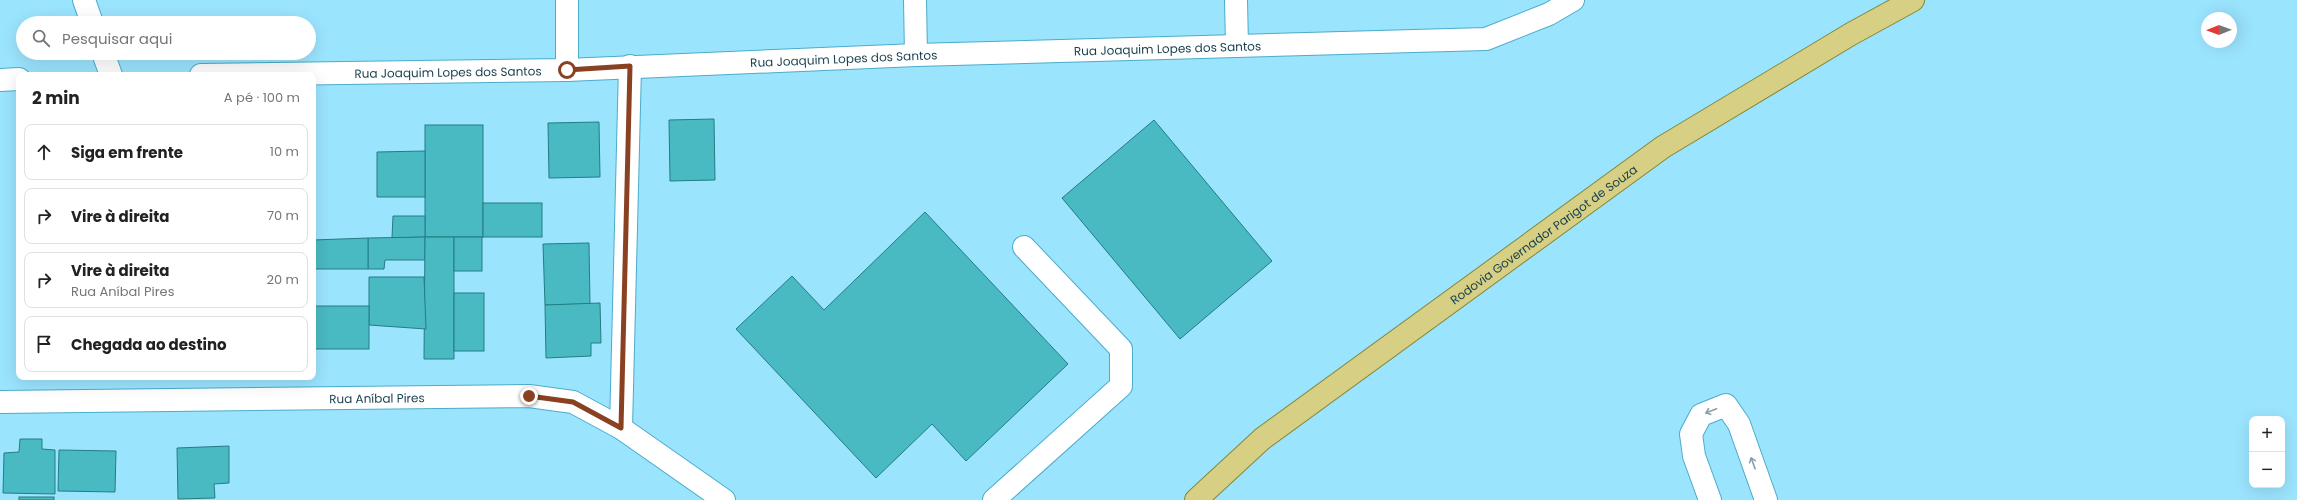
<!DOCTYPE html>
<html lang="pt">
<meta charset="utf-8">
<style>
:root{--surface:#fff;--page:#f2f2f2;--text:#222;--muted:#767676;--line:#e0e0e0}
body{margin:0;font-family:Poppins,sans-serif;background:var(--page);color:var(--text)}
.controls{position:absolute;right:12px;bottom:12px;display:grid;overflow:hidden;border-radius:8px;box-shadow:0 4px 16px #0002}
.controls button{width:36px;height:36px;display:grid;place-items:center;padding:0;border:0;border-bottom:1px solid var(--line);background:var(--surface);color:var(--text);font:20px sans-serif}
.compass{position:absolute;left:2201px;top:12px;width:36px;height:36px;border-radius:50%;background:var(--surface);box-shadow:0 4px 16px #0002;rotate:269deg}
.stop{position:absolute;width:12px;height:12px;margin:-9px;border:3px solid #8a4122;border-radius:50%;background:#fff}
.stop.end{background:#8a4122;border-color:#fff;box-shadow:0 1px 4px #0008}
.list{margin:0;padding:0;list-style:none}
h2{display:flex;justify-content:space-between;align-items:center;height:52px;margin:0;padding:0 16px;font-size:17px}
h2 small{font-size:13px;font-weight:400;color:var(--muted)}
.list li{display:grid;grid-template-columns:26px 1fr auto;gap:12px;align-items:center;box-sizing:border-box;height:56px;margin:0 8px 8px;padding:0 8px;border:1px solid var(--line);border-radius:8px}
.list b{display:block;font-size:15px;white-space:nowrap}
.list p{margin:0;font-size:13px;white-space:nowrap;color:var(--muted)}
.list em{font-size:13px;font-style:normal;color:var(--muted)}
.icon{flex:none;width:22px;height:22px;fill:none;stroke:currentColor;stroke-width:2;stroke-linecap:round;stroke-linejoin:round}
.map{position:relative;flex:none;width:2297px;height:500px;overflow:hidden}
.search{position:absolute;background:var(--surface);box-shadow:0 4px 16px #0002;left:16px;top:16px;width:300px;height:44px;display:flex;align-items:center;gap:10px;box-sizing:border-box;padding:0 14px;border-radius:22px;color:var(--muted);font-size:15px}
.panel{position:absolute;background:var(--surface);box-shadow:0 4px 16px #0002;left:16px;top:72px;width:300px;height:308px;border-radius:8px}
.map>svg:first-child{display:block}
.building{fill:#49b9c2;stroke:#257c83}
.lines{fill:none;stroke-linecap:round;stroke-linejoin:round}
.minor-casing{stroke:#4baccb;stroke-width:24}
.major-casing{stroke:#83883a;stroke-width:24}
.minor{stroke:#fff;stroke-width:22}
.major{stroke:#d7cf83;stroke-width:22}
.oneway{stroke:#8b9fa6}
.route{stroke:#8a4122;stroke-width:5}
.labels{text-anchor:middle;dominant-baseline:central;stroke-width:3;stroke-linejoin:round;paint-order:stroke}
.street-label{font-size:12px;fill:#173f4d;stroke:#f2fafe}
</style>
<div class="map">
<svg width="2297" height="500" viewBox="0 0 2297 500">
<rect width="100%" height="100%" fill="#9be4fe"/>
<g class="building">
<polygon points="714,119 715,180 670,181 669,120"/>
<polygon points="1154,120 1272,261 1180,339 1062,198"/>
<polygon points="599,122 600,177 549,178 548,123"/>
<rect x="425" y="125" width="58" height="112"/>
<polygon points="425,151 425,197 377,197 377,152"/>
<rect x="483" y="203" width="59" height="34"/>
<polygon points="925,212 1068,364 966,461 932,424 876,478 736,329 792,276 824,310"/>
<polygon points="393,216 425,216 425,237 392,238"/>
<polygon points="425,237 425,260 385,260 384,269 368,269 368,238"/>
<polygon points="425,237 454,237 454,359 424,359"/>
<rect x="454" y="237" width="28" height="34"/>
<polygon points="368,238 368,269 313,269 313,240"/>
<polygon points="589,243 590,304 545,305 543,244"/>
<polygon points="369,277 424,277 426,329 369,325"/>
<rect x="454" y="293" width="30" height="58"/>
<polygon points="600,303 601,343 591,343 591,356 546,358 545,305"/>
<rect x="313" y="306" width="56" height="43"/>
<polygon points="20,439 42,439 42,449 55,450 55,494 3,493 4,453 19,452"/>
<polygon points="229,446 229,483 214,484 215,498 178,499 177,448"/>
<polygon points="59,450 116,451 115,492 58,491"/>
<rect x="19" y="497" width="35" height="3"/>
</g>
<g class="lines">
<defs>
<g id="minor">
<polyline points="84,0 92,23"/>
<polyline points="567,0 567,70"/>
<polyline points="915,0 916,55"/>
<polyline points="1236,0 1237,46"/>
<polyline points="103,53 111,75"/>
<path id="s1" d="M201,75L567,70L916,55L1486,39L1549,14L1573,0"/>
<polyline points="0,80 19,79"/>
<path id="s2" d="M0,402L529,396L573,402L621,428L724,500"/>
<polyline points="621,428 630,66"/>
<polyline points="994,500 1121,386 1121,349 1024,247"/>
<polyline points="1710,500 1694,456 1691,434 1701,415 1726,405 1739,424 1766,500"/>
</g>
<g id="major">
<path id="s3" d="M1196,500L1262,439L1663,147L1851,34L1913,0"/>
</g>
</defs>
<use href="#minor" class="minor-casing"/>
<use href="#major" class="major-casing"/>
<use href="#minor" class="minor"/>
<use href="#major" class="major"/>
</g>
<defs><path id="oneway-shaft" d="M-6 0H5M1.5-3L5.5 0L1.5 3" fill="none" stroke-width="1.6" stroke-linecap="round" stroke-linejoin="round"/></defs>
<g class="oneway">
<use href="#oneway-shaft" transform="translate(1711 411) rotate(159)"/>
<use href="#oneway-shaft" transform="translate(1753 463) rotate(-110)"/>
</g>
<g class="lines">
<polyline class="route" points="529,396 573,402 621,428 630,66 567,70"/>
</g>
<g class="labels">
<g class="street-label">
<text stroke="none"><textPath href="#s1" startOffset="967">Rua Joaquim Lopes dos Santos</textPath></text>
<text stroke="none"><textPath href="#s1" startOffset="643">Rua Joaquim Lopes dos Santos</textPath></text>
<text stroke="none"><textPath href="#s1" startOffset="247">Rua Joaquim Lopes dos Santos</textPath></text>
<text stroke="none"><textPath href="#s3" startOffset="438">Rodovia Governador Parigot de Souza</textPath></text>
<text stroke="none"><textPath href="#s2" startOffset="377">Rua Aníbal Pires</textPath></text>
</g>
</g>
</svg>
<div class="controls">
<button>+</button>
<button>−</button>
</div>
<svg class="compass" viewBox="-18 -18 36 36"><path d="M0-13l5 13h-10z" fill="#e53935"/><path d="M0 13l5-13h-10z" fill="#767676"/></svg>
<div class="stop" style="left:567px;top:70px"></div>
<div class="stop end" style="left:529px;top:396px"></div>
<div class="search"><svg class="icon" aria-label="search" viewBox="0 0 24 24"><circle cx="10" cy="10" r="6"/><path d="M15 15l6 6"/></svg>Pesquisar aqui</div>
<section class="panel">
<h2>2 min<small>A pé · 100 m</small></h2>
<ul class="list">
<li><svg class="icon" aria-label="ahead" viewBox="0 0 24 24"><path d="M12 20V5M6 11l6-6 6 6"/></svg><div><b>Siga em frente</b></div><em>10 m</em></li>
<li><svg class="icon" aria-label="right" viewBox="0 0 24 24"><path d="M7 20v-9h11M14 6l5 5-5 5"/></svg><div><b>Vire à direita</b></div><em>70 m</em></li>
<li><svg class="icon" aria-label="right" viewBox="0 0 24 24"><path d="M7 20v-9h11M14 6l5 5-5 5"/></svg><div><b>Vire à direita</b><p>Rua Aníbal Pires</p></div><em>20 m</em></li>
<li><svg class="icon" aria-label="arrive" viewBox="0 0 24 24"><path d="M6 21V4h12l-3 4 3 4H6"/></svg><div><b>Chegada ao destino</b></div></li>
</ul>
</section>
</div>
